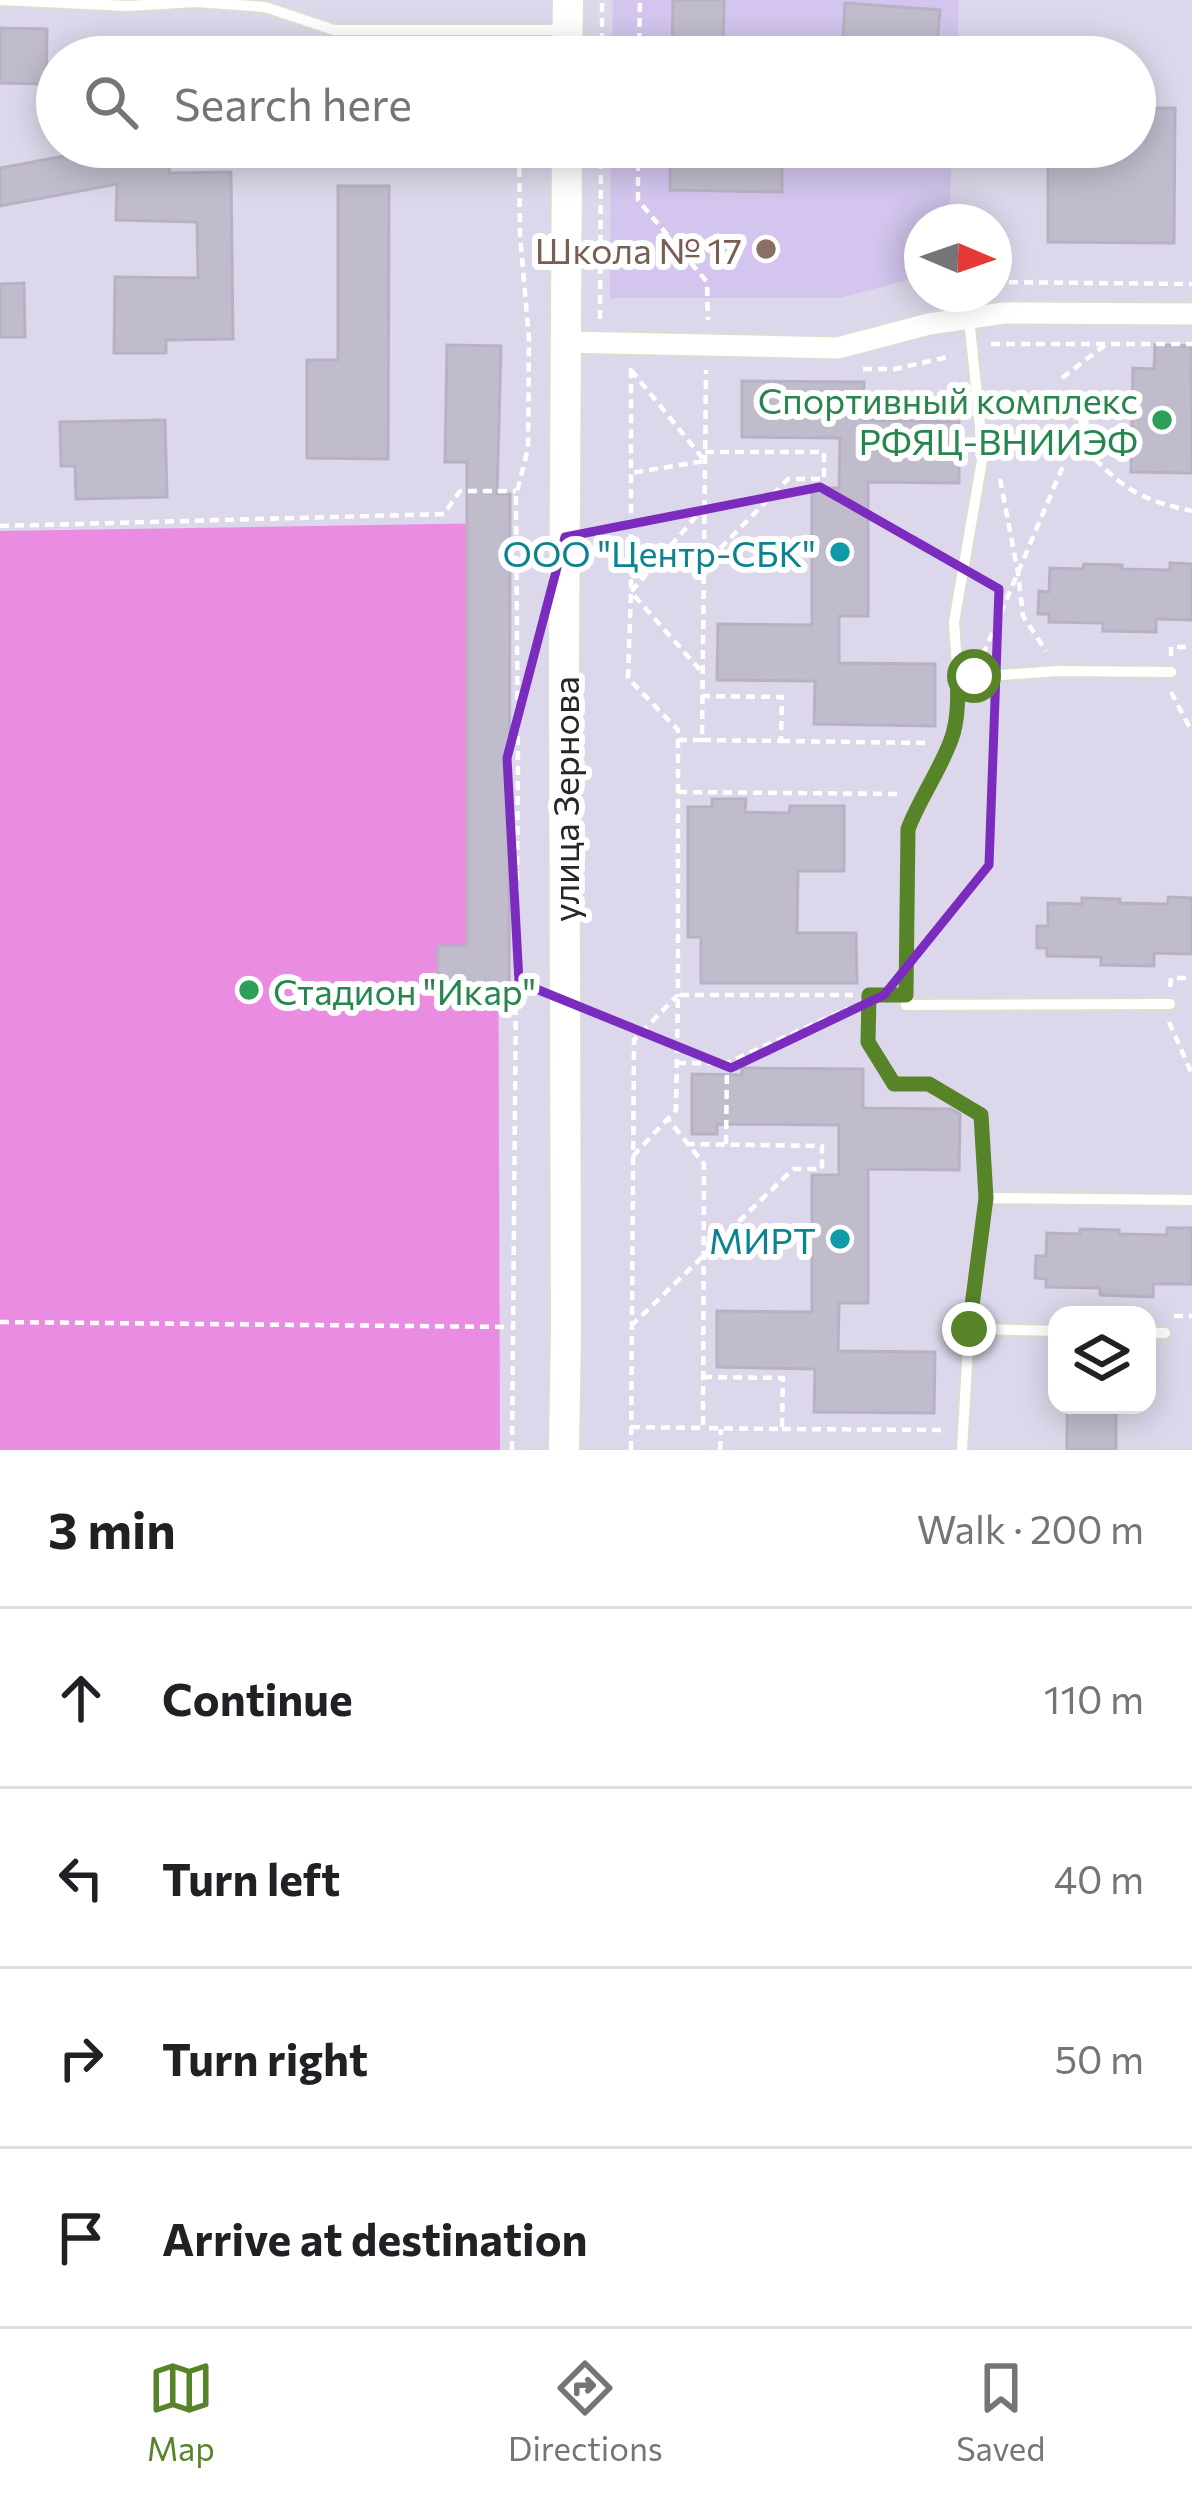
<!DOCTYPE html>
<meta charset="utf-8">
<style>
:root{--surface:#fff;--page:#f6f6f6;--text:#202124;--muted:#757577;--line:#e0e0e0;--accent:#588429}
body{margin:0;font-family:Commissioner,sans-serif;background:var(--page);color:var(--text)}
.controls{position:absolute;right:36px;bottom:36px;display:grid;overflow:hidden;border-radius:24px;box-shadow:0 6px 30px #0003}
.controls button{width:108px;height:108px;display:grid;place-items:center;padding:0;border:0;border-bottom:3px solid var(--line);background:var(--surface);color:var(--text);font:60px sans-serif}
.compass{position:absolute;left:904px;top:204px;width:108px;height:108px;border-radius:50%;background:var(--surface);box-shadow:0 6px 30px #0003;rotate:92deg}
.stop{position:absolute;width:36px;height:36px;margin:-27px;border:9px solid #588429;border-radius:50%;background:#fff}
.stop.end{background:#588429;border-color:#fff;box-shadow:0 3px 12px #0008}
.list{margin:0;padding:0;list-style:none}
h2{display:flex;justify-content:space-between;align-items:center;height:156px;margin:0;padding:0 48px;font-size:51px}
h2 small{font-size:39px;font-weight:400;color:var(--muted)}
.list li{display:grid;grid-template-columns:78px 1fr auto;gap:36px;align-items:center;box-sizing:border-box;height:180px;padding:0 48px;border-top:3px solid var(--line)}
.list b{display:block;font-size:45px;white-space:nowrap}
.list em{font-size:39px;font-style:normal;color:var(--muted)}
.icon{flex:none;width:66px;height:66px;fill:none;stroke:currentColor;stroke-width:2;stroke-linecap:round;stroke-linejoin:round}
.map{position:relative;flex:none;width:1192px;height:1450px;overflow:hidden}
.search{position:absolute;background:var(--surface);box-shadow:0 6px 30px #0003;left:36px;right:36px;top:36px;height:132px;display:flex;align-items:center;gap:30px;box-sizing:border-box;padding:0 42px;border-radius:66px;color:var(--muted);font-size:45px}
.sheet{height:876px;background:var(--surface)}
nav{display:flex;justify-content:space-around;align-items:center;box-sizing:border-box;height:168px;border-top:3px solid var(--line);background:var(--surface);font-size:33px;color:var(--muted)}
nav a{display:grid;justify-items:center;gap:6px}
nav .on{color:var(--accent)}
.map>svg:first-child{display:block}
.education{fill:#d3c5ed}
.pitch{fill:#eb8ce3}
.building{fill:#c1bccc;stroke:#b8b1c5;stroke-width:3}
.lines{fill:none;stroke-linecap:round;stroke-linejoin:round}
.service-casing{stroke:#d7e1cd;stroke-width:14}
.minor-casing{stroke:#d7e1cd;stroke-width:24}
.secondary-casing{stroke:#d7e1cd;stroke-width:33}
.path{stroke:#fff;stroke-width:4.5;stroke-dasharray:9 6;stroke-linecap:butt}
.service{stroke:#fff;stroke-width:10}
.minor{stroke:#fff;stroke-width:21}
.secondary{stroke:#fff;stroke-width:30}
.route{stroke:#588429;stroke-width:15}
.marked{fill:none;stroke:#7b2cbf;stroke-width:9;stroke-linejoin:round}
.education-dot{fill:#8d6e63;stroke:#fff;stroke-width:4.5}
.leisure-dot{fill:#2e9e5b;stroke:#fff;stroke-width:4.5}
.culture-dot{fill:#0f9aa8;stroke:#fff;stroke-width:4.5}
.labels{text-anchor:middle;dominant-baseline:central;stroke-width:12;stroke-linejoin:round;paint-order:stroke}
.education-label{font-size:36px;fill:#785e54;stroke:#fff;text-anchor:end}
.leisure-label{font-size:36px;fill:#27864d;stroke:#fff;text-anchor:end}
.culture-label{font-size:36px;fill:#0d838f;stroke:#fff;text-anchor:end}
.street-label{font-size:36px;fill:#272727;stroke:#fff}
</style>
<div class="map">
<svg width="1192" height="1450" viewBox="0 0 1192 1450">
<rect width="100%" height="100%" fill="#dcd7ea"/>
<g class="education">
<polygon points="613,0 959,0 957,57 612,57"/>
<polygon points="611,147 952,147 949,222 922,222 922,276 840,298 610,298"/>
</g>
<polygon class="pitch" points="497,523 500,1450 0,1450 0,531"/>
<g class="building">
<polygon points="673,0 724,0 723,57 672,57"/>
<polygon points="845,3 940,10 937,43 915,41 914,55 874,52 875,39 843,37"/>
<polygon points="0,28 47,29 46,84 0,83"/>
<polygon points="1135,108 1175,108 1174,243 1048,242 1048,147 1135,147"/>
<polygon points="113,147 170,147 169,173 231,172 233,339 166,340 166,353 114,353 115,277 198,278 197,222 116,220 117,184 0,206 0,168"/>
<polygon points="670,147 782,147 782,192 670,190"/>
<polygon points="338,186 389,186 388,459 307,458 307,360 338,360"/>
<polygon points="24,283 25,337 0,337 0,284"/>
<polygon points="447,345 501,346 497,494 510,494 509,1007 437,1007 438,946 467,946 467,462 445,462"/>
<polygon points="1155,345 1191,346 1192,473 1131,472 1133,368 1154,369"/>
<polygon points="742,381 864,382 863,420 959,422 959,483 868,482 868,616 839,616 839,663 935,664 935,726 814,724 815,681 717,680 718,624 812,625 812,488 839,488 840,438 742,437"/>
<polygon points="165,420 167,497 76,499 75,466 61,466 60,422"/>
<polygon points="1170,563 1192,564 1192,620 1156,619 1156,632 1103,631 1103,623 1049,622 1049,614 1038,614 1039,591 1049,592 1050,568 1083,569 1084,564 1122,565 1122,569 1170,570"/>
<polygon points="712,799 746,799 745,812 789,813 790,806 844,806 844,871 798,871 797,933 856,933 857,983 701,983 701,937 688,937 688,807 712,807"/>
<polygon points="1168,897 1192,898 1192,954 1154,953 1154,966 1101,965 1101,957 1047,956 1047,948 1037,948 1037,926 1048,926 1048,903 1082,904 1082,898 1120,899 1120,903 1168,904"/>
<polygon points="742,1068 863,1069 863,1108 951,1109 960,1114 959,1170 868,1169 868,1303 839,1303 838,1351 935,1352 934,1413 814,1412 815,1369 717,1367 717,1311 812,1312 812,1175 839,1175 839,1125 717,1124 717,1134 692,1134 692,1074 742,1075"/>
<polygon points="1167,1228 1192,1228 1192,1284 1153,1284 1153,1297 1100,1295 1100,1288 1046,1287 1046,1279 1035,1278 1036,1256 1046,1256 1047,1233 1080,1234 1080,1229 1119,1230 1119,1234 1167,1235"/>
<rect x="1067" y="1408" width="49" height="42"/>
</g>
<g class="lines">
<defs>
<g id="service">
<polyline points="0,0 128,6 196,2 265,7 334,30 563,30"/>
<polyline points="969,318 983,455 954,622 959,695 952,738 918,804 908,829 906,1005 1170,1004"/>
<polyline points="982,445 1083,446 1084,400 1026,399"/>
<polyline points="957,670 973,677 1058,671 1171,672"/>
<polyline points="906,995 869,995 868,1042 894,1083 929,1084 981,1115 986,1198"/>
<polyline points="969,1329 1057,1331"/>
<polyline points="1147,1333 1165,1333"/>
<polyline points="962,1450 969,1329 986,1198 1192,1200"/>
</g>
<polyline id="minor" points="566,342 838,348 929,324 1004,313 1192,314"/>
<g id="secondary">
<polyline points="567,57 568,0"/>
<polyline points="564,1450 566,1327 564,662 567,147"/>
</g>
</defs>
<use href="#service" class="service-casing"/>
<use href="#minor" class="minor-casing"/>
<use href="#secondary" class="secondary-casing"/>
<g class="path">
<polyline points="602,57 602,0"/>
<polyline points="639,57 640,0"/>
<polyline points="638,147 638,200 707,282 708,320"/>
<polyline points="994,282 1192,284"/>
<polyline points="600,319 601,147"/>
<polyline points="991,344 1192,344"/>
<polyline points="863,369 895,369 952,356"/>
<polyline points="631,370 705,461 631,473"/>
<polyline points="1062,378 1105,345"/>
<polyline points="705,452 824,452 824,479 788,479 705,564"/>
<path d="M1095,459C1128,493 1147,501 1192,511"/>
<polyline points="1000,479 1018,573 1023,616 1046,651"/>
<polyline points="0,526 444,514 460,491 516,491"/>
<polyline points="983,655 1063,466"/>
<polyline points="1171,656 1171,647 1192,647"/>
<polyline points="700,670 631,592 704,507"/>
<polyline points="1171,692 1192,732"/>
<polyline points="678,740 702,740 706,370"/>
<polyline points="702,740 781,741 782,697 702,696"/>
<polyline points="781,741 926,743"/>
<polyline points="678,792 901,794"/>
<polyline points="1170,987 1171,978 1192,978"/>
<polyline points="1169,1022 1192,1074"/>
<polyline points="677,1063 727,1063 849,1008"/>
<polyline points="726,1144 727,1063"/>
<polyline points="633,1156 676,1110 678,995 853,995"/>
<polyline points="1174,1316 1192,1316"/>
<polyline points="0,1322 510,1327"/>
<polyline points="631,1326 793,1169 822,1169 822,1146 688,1144"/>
<polyline points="703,1377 783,1378 782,1429 703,1428"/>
<polyline points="631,1427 703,1428 704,1164 668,1119"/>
<polyline points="782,1429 945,1430"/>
<polyline points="512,1450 518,762 516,496 528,448 529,339 520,235 519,147"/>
<polyline points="631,1450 634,1040 678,995 678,730 628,678 631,592 631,370 635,370"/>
<polyline points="720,1450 721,1429"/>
</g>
<use href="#service" class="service"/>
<use href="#minor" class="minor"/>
<use href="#secondary" class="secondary"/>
</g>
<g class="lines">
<path class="route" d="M969,1329L986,1198L981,1115L929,1084H894L868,1042L869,995H906L908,829C920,798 940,770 951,740C959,719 958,692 957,670L974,676"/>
</g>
<path class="marked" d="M820,487L999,589L989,865L884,995L731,1068L519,982L507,758L565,537Z"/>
<circle class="education-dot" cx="766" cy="249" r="12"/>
<g class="leisure-dot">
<circle cx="1162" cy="420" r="12"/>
<circle cx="249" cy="990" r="12"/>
</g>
<g class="culture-dot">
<circle cx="840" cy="552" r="12"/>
<circle cx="840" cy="1239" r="12"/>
</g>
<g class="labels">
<g class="education-label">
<text x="742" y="249">Школа № 17</text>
</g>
<g class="leisure-label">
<text x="1138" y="399">Спортивный комплекс<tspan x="1138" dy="41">РФЯЦ-ВНИИЭФ</tspan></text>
<text x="273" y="990" text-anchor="start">Стадион "Икар"</text>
</g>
<g class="culture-label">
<text x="816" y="552">ООО "Центр-СБК"</text>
<text x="816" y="1239">МИРТ</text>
</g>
<g class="street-label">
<text transform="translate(564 799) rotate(-90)">улица Зернова</text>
</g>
</g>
</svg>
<div class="controls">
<button><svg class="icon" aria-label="layers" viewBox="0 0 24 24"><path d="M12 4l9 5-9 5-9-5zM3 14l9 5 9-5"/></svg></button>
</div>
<svg class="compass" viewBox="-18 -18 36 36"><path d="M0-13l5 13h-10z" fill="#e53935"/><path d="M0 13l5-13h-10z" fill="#757577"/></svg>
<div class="stop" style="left:974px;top:676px"></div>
<div class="stop end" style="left:969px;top:1329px"></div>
<div class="search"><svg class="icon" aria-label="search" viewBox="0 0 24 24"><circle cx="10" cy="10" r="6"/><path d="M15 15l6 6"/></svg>Search here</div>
</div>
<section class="sheet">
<h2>3 min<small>Walk · 200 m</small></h2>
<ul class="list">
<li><svg class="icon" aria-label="ahead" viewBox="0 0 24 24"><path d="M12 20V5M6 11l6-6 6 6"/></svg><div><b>Continue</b></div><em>110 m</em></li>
<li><svg class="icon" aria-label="left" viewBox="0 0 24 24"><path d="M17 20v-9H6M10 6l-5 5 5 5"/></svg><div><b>Turn left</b></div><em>40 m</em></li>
<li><svg class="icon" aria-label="right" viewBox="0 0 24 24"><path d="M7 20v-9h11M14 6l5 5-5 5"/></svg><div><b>Turn right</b></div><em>50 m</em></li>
<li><svg class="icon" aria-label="arrive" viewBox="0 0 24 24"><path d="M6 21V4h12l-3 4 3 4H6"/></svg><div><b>Arrive at destination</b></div></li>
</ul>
</section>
<nav>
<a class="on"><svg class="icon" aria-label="map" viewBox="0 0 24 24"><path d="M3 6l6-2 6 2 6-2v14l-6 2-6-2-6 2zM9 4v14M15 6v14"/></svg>Map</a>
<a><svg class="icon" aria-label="directions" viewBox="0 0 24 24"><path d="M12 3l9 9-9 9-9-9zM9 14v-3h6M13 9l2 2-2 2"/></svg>Directions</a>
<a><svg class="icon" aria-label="saved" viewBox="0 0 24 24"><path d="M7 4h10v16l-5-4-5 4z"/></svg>Saved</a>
</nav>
